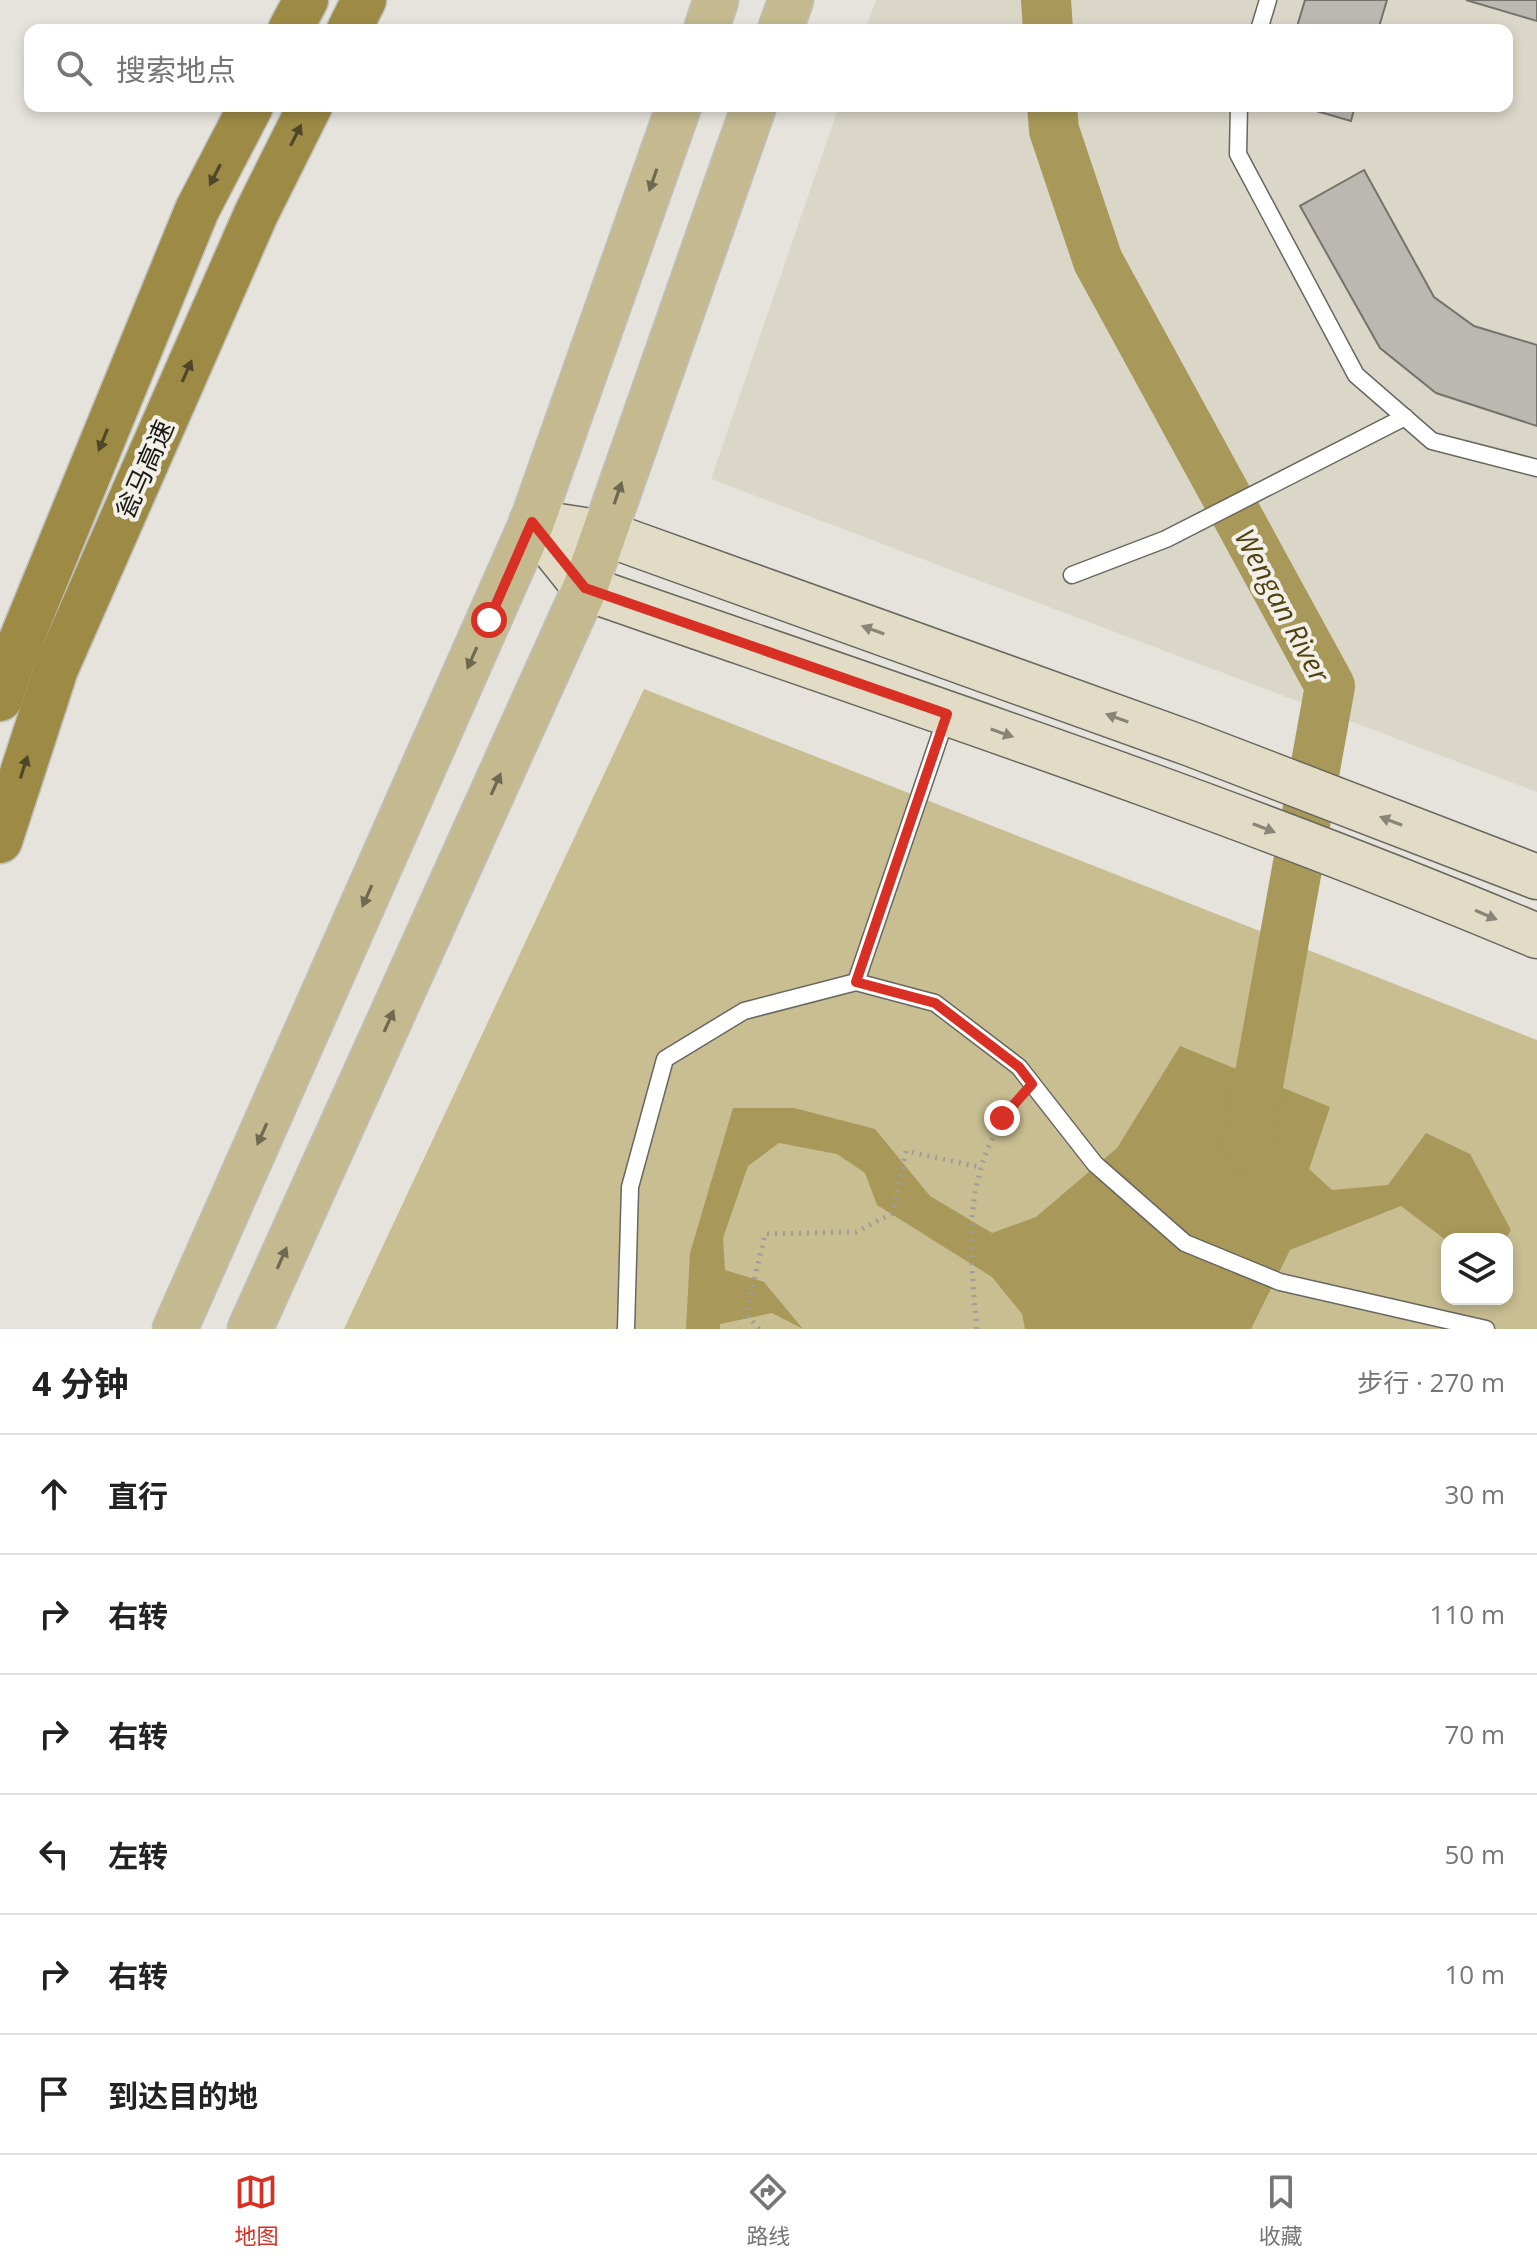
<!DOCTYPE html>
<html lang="zh">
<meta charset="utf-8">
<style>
:root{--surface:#fff;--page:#f2f2f2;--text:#222;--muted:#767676;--line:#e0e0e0;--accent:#d93025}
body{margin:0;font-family:"Open Sans","Noto Sans SC",sans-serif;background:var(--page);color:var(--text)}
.controls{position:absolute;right:24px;bottom:24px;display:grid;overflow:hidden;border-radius:16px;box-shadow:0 4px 12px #0003}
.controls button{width:72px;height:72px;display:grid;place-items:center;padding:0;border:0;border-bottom:2px solid var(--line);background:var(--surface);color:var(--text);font:40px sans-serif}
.stop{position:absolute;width:24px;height:24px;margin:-18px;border:6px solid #d93025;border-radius:50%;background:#fff}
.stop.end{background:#d93025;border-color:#fff;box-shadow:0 2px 8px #0008}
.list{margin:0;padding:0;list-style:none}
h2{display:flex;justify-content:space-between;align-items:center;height:104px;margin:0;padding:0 32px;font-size:34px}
h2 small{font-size:26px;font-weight:400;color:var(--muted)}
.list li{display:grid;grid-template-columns:52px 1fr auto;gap:24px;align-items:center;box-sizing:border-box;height:120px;padding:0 32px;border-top:2px solid var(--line)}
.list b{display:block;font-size:30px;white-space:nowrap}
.list em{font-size:26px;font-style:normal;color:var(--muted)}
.icon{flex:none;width:44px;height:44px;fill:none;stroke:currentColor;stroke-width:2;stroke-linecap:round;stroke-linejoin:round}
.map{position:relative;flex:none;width:1537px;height:1329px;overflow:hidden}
.search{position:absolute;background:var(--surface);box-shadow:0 4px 12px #0003;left:24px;right:24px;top:24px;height:88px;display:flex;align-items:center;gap:20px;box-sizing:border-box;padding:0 28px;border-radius:16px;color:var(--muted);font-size:30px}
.sheet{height:824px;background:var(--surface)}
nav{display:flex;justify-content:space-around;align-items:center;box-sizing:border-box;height:112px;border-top:2px solid var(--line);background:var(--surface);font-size:22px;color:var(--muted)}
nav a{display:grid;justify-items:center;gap:4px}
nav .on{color:var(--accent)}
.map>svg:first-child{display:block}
.built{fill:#dbd7c8}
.green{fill:#c9be92;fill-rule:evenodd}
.water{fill:#a89859}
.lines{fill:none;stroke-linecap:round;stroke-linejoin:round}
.river{stroke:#a89859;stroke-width:50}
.building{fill:#bab8b0;stroke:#75736c;stroke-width:2}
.lane-casing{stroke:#686760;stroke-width:19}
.secondary-casing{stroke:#686760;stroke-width:47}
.primary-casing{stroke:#bfbfbe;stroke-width:47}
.highway-casing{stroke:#bfbfbe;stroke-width:47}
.path{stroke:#9e9d96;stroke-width:5;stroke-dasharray:2 6;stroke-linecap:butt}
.lane{stroke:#fff;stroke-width:16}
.secondary{stroke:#e2dcc7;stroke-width:44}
.primary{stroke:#c4b98f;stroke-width:44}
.highway{stroke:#9d8b45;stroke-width:44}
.oneway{fill:#4e4729}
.oneway2{fill:#6f6952}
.oneway3{fill:#888477}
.route{stroke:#d93025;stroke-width:10}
.labels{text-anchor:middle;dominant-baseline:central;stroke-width:8;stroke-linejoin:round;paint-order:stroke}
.street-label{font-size:26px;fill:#1a1916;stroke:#f2f0e8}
.water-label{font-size:28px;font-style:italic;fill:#4f4310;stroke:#f2f0e8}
</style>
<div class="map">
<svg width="1537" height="1329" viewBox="0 0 1537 1329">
<rect width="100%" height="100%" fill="#e5e3db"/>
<polygon class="built" points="876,0 1537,0 1537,792 711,479 839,106 1507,106 1507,30 865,30"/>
<path class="green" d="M644,689L1537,1040V1329H344ZM1447,1239H1507V1299H1447Z"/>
<polygon class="water" points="1180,1046 1330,1107 1309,1169 1332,1190 1388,1185 1426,1133 1470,1154 1511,1230 1506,1239 1447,1239 1447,1241 1401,1206 1290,1250 1251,1329 1025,1329 1022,1314 992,1277 877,1205 865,1173 837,1154 779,1143 748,1166 723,1238 725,1270 764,1282 803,1329 772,1313 720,1324 720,1329 686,1329 690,1253 733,1108 794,1108 875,1129 930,1196 992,1233 1036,1217 1117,1148"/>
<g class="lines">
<g class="river">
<polyline points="1046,0 1048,30"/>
<polyline points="1052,106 1054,130 1098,261 1330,686 1247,1146"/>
</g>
</g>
<g class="building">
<polygon points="1305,0 1387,0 1378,30 1296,30"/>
<polygon points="1466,0 1537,0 1537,21"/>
<polygon points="1299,106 1355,106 1351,121"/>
<polygon points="1364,170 1434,297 1474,326 1537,345 1537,426 1436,393 1380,348 1300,206"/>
</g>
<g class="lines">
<defs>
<g id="lane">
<polyline points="1259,30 1268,0"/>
<polyline points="1239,106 1238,154 1356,375 1432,441 1537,468"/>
<polyline points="1072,575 1166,539 1405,417"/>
<polyline points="856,982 947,715"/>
<polyline points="626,1329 630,1187 665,1059 744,1011 856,982 935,1003 1019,1067 1095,1164 1185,1243 1280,1282 1486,1329"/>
</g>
<g id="secondary">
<path d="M532,522L585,588C904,699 1226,805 1537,936"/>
<polyline points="532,522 604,533 1191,744 1537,877"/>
</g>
<g id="primary">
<polyline points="706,30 716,0"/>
<polyline points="780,30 791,0"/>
<polyline points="175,1329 532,522 679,106"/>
<polyline points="250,1329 585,588 754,106"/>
</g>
<g id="highway">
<polyline points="290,30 306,0"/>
<polyline points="349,30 364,0"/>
<polyline points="0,699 12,662 197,210 251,106"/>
<polyline points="0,841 56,669 256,214 310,106"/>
</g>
</defs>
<use href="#lane" class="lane-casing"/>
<use href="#secondary" class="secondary-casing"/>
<use href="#primary" class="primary-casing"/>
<use href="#highway" class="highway-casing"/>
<g class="path">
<polyline points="759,1329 746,1314 765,1234 856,1232 893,1213 906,1151 979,1167"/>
<path d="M977,1329C969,1247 961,1164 1019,1099"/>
</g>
<use href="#lane" class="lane"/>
<use href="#secondary" class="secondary"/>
<use href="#primary" class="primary"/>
<use href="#highway" class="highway"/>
</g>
<defs><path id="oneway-solid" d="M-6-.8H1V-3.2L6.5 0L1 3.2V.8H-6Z" transform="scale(2)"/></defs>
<g class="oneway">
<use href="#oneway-solid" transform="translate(296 135) rotate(-63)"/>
<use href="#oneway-solid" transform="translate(215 175) rotate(117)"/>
<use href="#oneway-solid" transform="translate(187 371) rotate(-66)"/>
<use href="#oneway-solid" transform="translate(103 440) rotate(112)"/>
<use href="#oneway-solid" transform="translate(24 767) rotate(-72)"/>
</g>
<g class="oneway2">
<use href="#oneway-solid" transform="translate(653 180) rotate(109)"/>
<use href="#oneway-solid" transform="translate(618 493) rotate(-71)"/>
<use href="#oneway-solid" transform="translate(472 658) rotate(114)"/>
<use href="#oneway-solid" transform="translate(496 784) rotate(-66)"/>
<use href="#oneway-solid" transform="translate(367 896) rotate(114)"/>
<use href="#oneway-solid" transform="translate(389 1021) rotate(-66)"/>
<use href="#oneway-solid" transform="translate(262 1134) rotate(114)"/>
<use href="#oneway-solid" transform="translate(282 1258) rotate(-66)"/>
</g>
<g class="oneway3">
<use href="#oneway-solid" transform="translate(873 630) rotate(-160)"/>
<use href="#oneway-solid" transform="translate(1117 718) rotate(-160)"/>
<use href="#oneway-solid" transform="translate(1002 733) rotate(19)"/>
<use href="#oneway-solid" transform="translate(1391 821) rotate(-159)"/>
<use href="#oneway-solid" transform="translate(1264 828) rotate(21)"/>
<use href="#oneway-solid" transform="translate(1486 915) rotate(23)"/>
</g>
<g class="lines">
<polyline class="route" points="489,620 532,522 585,588 947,714 856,982 935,1003 1019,1067 1032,1084 1002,1118"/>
</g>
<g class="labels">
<g class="street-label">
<text transform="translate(144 469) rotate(-66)">瓮马高速</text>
</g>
<g class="water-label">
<text transform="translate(1283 605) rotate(62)">Wengan River</text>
</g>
</g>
</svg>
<div class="controls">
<button><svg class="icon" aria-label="layers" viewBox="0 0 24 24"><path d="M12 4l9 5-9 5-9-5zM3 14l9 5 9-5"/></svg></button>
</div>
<div class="stop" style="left:489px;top:620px"></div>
<div class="stop end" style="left:1002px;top:1118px"></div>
<div class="search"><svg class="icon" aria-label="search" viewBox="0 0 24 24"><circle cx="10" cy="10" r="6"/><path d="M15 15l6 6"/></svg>搜索地点</div>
</div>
<section class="sheet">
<h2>4 分钟<small>步行 · 270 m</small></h2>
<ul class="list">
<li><svg class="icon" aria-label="ahead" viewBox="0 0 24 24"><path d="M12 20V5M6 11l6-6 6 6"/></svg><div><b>直行</b></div><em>30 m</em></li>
<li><svg class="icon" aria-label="right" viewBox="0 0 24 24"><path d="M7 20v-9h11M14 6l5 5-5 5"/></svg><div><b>右转</b></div><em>110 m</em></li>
<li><svg class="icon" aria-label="right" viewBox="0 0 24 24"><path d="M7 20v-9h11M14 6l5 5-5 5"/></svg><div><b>右转</b></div><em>70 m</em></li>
<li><svg class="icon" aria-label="left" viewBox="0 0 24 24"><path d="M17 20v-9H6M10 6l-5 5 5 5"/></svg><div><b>左转</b></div><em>50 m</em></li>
<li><svg class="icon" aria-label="right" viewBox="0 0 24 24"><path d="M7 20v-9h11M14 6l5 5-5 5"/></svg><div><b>右转</b></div><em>10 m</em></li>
<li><svg class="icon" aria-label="arrive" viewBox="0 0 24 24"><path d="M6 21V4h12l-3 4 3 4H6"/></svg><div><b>到达目的地</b></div></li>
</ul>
</section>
<nav>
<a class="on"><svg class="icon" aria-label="map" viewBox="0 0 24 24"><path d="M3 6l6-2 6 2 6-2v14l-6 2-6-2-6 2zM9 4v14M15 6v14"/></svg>地图</a>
<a><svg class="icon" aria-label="directions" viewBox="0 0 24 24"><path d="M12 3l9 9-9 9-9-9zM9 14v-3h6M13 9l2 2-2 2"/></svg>路线</a>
<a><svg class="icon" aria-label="saved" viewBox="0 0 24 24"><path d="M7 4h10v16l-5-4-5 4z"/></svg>收藏</a>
</nav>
